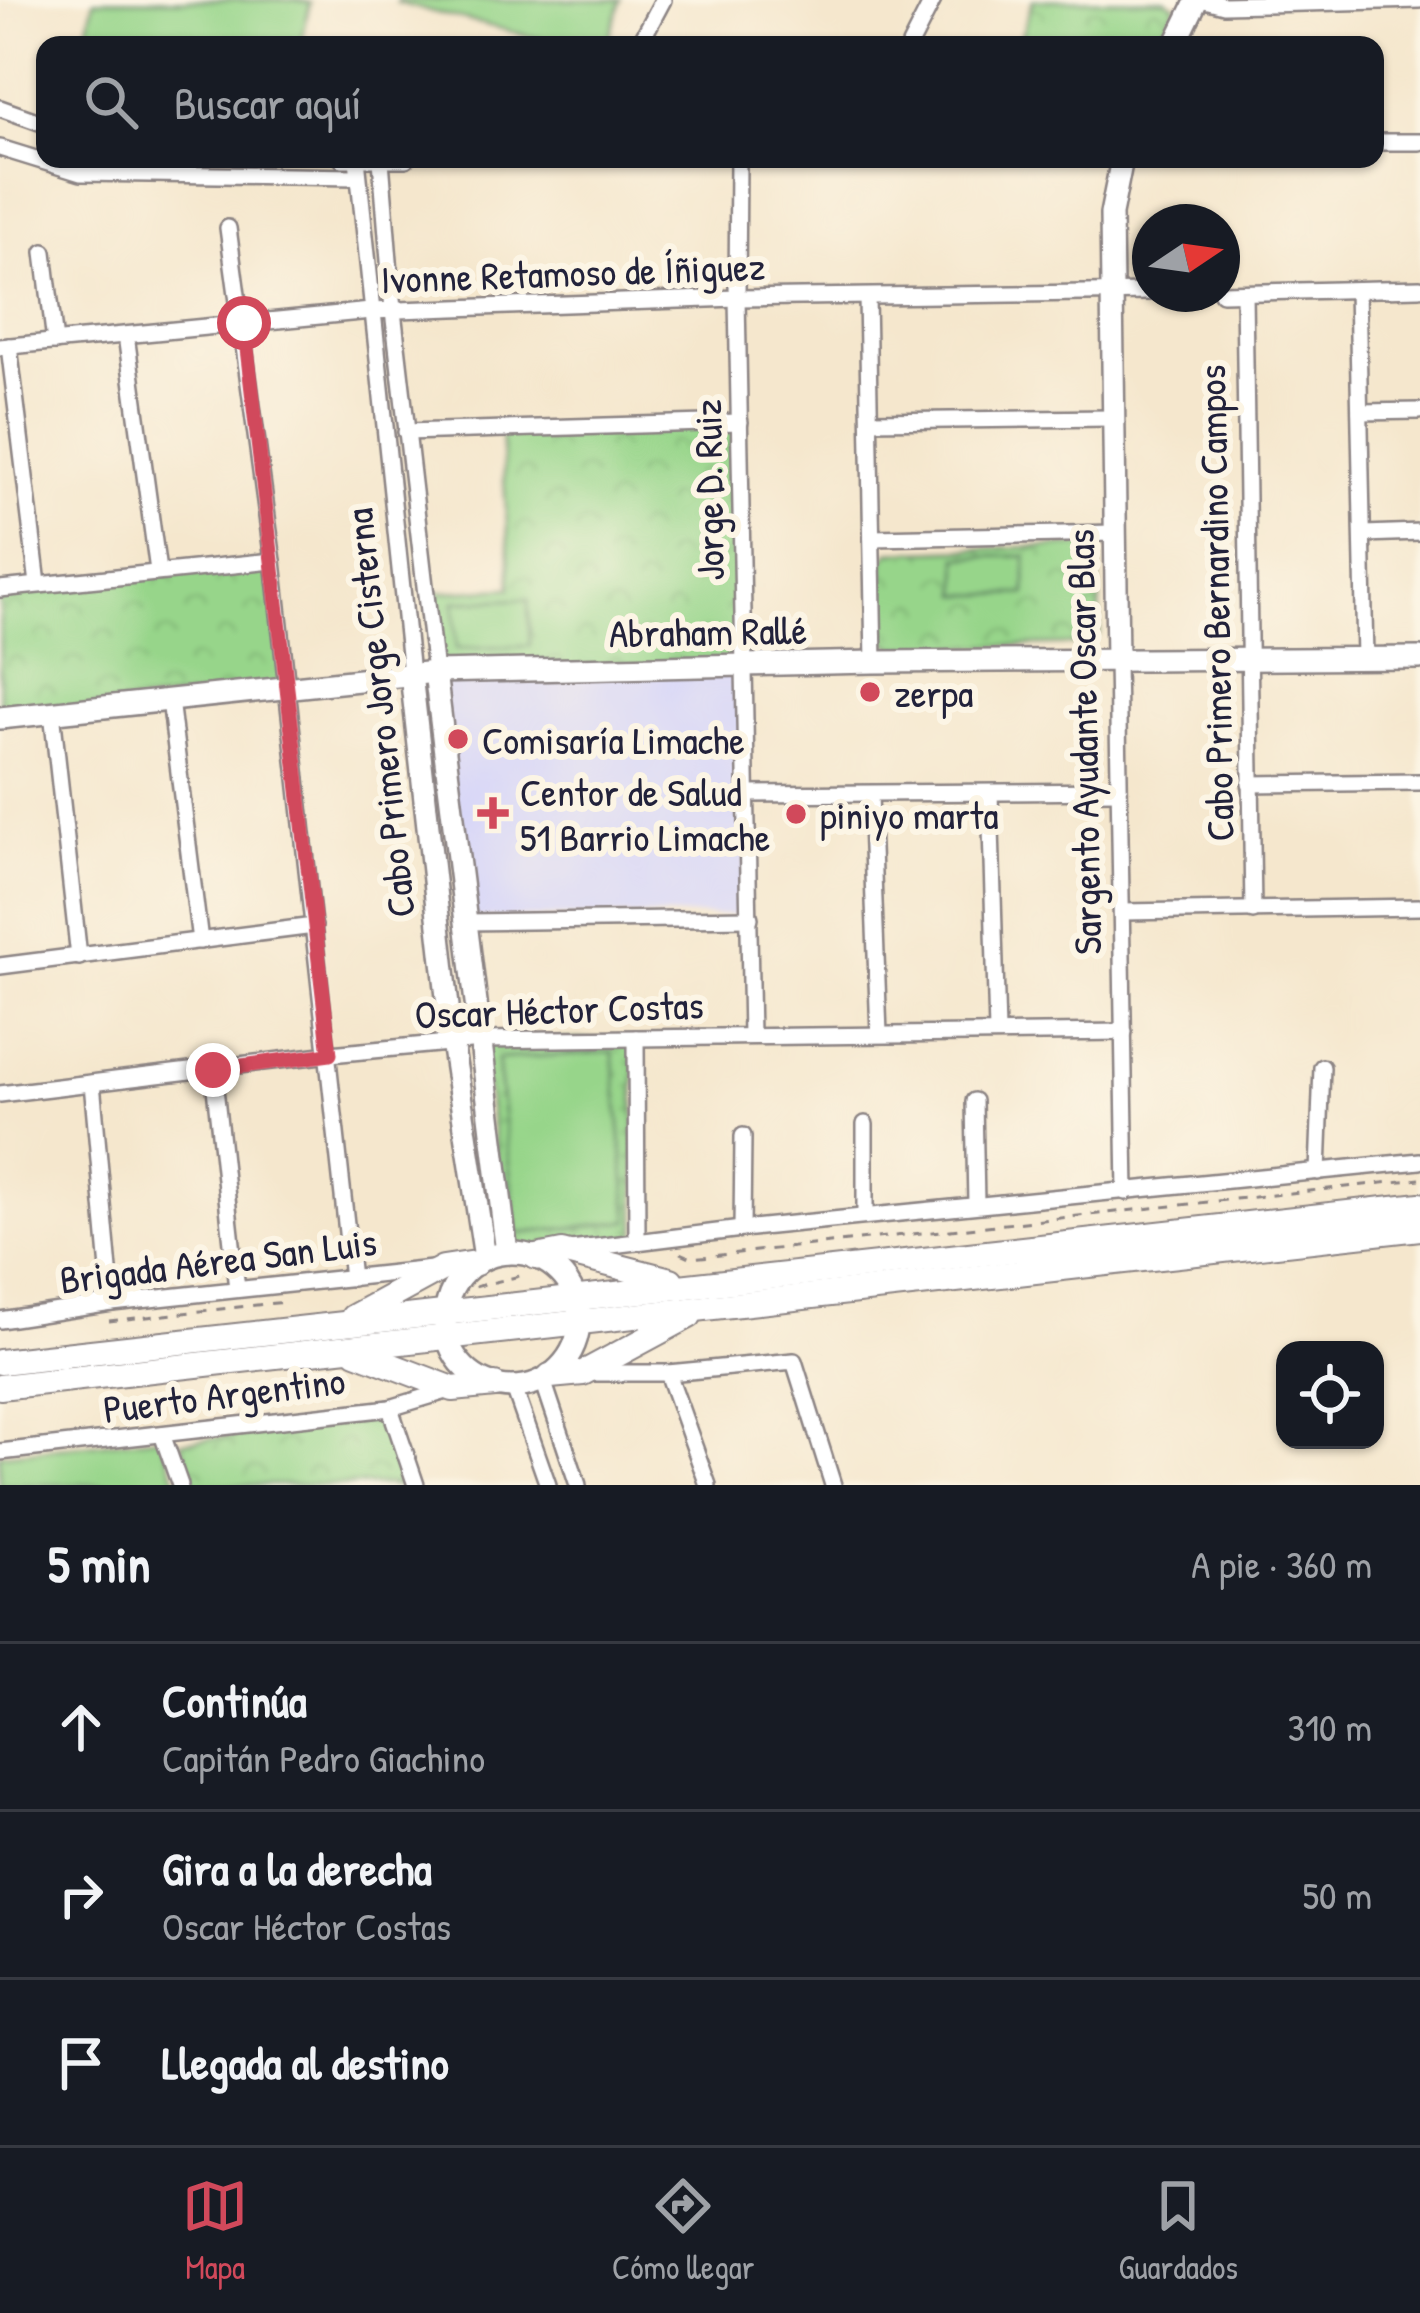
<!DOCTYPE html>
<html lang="es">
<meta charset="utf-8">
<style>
:root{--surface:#171b24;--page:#20242c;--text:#f1f3f6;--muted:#9ea1a6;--line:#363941;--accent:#d1495b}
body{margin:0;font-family:"Patrick Hand",sans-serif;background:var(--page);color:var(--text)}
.controls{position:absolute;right:36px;bottom:36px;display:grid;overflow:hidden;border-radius:24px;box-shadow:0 3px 9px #0004}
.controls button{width:108px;height:108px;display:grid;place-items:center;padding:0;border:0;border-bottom:3px solid var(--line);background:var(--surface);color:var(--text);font:60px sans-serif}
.compass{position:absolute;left:1132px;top:204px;width:108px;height:108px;border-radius:50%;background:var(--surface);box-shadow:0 3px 9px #0004;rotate:77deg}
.stop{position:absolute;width:36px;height:36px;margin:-27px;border:9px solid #d1495b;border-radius:50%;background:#fff}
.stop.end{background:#d1495b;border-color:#fff;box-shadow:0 3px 12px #0008}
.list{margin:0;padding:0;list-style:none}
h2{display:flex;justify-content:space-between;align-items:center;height:156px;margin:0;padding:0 48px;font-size:51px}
h2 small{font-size:39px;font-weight:400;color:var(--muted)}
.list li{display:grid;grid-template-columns:78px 1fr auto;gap:36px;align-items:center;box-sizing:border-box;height:168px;padding:0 48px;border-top:3px solid var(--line)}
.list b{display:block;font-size:45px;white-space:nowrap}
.list p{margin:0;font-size:39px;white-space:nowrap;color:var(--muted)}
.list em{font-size:39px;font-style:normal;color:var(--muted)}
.icon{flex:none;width:66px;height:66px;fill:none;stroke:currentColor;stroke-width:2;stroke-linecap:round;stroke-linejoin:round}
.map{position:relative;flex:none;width:1420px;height:1485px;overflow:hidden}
.search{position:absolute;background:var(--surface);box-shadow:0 3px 9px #0004;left:36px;right:36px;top:36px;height:132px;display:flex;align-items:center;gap:30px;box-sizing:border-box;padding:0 42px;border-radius:24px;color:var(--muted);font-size:45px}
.sheet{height:660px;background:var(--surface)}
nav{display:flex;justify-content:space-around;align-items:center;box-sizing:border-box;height:168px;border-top:3px solid var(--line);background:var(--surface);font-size:33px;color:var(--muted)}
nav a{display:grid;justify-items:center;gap:6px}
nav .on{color:var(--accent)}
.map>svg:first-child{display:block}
.built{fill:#d8d7f8}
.grass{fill:url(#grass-dots);stroke:#5c7c62;stroke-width:3}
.park{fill:url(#park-crowns);stroke:#5c7c62;stroke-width:3}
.pitch{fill:#97d58a;stroke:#5c7c62;stroke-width:3}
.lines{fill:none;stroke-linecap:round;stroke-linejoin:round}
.street-casing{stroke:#8c8484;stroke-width:20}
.secondary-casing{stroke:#8c8484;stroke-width:26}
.primary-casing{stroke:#8c8484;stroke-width:28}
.path{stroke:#8c8484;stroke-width:3;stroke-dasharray:9 9;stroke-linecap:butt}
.street{stroke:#fff;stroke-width:15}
.secondary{stroke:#fff;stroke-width:21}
.primary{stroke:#fff;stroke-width:24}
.route{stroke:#d1495b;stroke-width:15}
.poi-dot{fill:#d1495b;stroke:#fcf5e5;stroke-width:4.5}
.labels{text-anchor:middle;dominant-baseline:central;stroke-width:12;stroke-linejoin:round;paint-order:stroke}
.street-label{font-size:39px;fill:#22223b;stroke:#fcf5e5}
.poi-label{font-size:39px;fill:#22223b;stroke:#fcf5e5;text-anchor:start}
</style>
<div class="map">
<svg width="1420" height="1485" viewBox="0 0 1420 1485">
<defs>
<pattern id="grass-dots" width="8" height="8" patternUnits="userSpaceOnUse" patternTransform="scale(3)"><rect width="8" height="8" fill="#97d58a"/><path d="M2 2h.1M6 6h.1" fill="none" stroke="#82b778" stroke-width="1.8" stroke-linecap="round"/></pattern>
<pattern id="park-crowns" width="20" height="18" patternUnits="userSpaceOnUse" patternTransform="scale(3)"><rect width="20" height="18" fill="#97d58a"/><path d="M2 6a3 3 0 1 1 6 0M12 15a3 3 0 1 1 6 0" fill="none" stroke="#82b778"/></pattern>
</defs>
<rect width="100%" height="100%" fill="#fcf5e5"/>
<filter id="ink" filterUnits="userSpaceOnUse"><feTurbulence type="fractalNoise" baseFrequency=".00833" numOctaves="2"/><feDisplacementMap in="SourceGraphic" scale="24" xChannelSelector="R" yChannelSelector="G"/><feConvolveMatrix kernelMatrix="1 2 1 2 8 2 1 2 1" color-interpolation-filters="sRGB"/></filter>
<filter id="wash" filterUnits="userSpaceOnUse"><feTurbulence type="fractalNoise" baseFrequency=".004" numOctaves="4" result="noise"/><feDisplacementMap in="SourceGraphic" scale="48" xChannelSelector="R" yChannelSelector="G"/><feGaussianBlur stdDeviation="2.7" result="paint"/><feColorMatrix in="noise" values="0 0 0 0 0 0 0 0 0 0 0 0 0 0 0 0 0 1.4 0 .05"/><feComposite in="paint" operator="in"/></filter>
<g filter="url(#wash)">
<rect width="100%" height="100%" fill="#f5e7cd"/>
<polygon class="built" points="741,671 747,915 468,918 438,675"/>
<polygon class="grass" points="481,1040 634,1040 636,1240 536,1255 509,1251"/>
<g class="park">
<polygon points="1033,0 1165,0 1176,6 1156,45 1018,45"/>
<polygon points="739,423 745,666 437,669 429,593 511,588 501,430"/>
<polygon points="1087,545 1099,552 1100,633 1091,644 895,648 883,639 883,560 890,552"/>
<polygon points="272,562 287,686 0,718 0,590"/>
<polygon points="380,1419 402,1485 196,1485 181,1442"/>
</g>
<g class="pitch">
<polygon points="94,0 296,0 310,3 301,45 84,45"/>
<polygon points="398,0 621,0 607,45 565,45 397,3"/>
<polygon points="1026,556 1026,594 959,595 958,557"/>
<polygon points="528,599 530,646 456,649 454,602"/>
<polygon points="613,1052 629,1221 517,1234 497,1059"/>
<polygon points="161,1437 178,1485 0,1485 0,1454"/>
</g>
</g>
<g filter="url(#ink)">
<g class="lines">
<defs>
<g id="street">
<polyline points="1205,0 1224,5 1420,0"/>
<polyline points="639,45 663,0"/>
<polyline points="910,45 933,0"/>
<polyline points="0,108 45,124"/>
<polyline points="1375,142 1420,142"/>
<polyline points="0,148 81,173 356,177"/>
<polyline points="342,159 406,159"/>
<polyline points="357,159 411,674"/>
<polyline points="738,159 737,298 751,1036"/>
<polyline points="381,160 393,311 435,672"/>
<polyline points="228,228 273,561 352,1278"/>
<polyline points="44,252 55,342"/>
<polyline points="1357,290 1365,658"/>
<polyline points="1222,293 1420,288"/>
<polyline points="1244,293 1253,911"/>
<polyline points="867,297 874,662"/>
<polyline points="126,335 158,571"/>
<polyline points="9,346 38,584"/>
<polyline points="0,347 371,311 737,298 1150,292"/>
<polyline points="1360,412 1420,411"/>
<polyline points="871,421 1112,418"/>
<polyline points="406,432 740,422"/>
<polyline points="1364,534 1420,532"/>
<polyline points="872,538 1115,533"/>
<polyline points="0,589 273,561"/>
<polyline points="1117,661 1126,1192"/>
<polyline points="170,700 200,941"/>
<polyline points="52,712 79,957"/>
<polyline points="1250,784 1420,782"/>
<polyline points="990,793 997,1032"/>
<polyline points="749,794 1119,791"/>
<polyline points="870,795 879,1034"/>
<polyline points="1123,912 1420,907"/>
<polyline points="465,922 750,918"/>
<polyline points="0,966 314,926"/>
<polyline points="636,1038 637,1240"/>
<polyline points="213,1070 237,1289"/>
<polyline points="92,1083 112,1303"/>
<polyline points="0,1094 330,1054 481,1040 1124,1032"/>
<polyline points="974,1101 976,1204"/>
<polyline points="1318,1172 1322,1067"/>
<polyline points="865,1216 865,1124"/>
<polyline points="742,1229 743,1136"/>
<polyline points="571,1250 742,1229 1420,1161"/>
<polyline points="0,1320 112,1303 432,1269"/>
<polyline points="592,1373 668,1373 794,1361 833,1485"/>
<polyline points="668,1373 708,1485"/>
<polyline points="543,1380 578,1485"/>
<polyline points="514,1388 548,1485"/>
<polyline points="390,1408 416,1485"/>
<polyline points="162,1434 180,1485"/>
<polyline points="0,1452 390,1408 453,1389"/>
</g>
<g id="secondary">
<polyline points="1175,45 1197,0"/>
<polyline points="1117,661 1111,214 1122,159"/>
<polyline points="435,672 507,1253"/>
<polyline points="411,674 452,1042 485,1258"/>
<polyline points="0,718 435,672 874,662 1420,658"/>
<circle cx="512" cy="1320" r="67"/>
</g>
<g id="primary">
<polyline points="536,1257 562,1252 671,1280"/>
<polyline points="353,1317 443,1268 476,1263"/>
<polyline points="356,1352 453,1389 495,1385"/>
<polyline points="0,1362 1420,1205"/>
<polyline points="550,1376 583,1373 689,1316"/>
<polyline points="0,1387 1420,1228"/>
</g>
</defs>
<use href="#street" class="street-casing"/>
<use href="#secondary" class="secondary-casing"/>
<use href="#primary" class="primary-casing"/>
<g class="path">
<polyline points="681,1253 692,1258 1420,1179"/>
<polyline points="458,1291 524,1275"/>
<polyline points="109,1321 285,1302"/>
</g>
<use href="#street" class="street"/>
<use href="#secondary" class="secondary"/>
<use href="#primary" class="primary"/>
</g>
</g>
<g class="lines" filter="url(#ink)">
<polyline class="route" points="213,1070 330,1054 244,323"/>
</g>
<g class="poi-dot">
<circle cx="870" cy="692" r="12"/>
<circle cx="458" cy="739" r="12"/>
<path d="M487 795h12v12h12v12h-12v12h-12v-12h-12v-12h12z"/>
<circle cx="796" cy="814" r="12"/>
</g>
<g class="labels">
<g class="street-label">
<text transform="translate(573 272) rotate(-2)">Ivonne Retamoso de Íñiguez</text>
<text transform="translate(708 490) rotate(-91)">Jorge D. Ruiz</text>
<text transform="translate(1215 603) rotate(-91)">Cabo Primero Bernardino Campos</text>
<text transform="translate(708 631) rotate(-1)">Abraham Rallé</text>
<text transform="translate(379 713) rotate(-96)">Cabo Primero Jorge Cisterna</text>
<text transform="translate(1083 742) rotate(-91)">Sargento Ayudante Oscar Blas</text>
<text transform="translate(559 1009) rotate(-2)">Oscar Héctor Costas</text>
<text transform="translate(218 1260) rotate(-7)">Brigada Aérea San Luis</text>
<text transform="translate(224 1394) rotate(-7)">Puerto Argentino</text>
</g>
<g class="poi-label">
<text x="894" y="692">zerpa</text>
<text x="482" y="739">Comisaría Limache</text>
<text x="520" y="791">Centor de Salud<tspan x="520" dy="45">51 Barrio Limache</tspan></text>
<text x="820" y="814">piniyo marta</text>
</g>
</g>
</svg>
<div class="controls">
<button><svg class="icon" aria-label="locate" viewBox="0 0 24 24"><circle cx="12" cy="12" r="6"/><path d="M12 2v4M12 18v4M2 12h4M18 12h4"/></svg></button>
</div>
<svg class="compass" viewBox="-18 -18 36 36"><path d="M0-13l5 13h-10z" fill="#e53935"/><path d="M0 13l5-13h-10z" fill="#9ea1a6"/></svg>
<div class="stop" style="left:244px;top:323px"></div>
<div class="stop end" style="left:213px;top:1070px"></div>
<div class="search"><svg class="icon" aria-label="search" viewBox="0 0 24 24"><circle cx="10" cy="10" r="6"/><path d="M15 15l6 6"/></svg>Buscar aquí</div>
</div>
<section class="sheet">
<h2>5 min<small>A pie · 360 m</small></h2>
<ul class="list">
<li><svg class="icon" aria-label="ahead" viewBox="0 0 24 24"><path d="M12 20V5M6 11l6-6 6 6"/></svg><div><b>Continúa</b><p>Capitán Pedro Giachino</p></div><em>310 m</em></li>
<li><svg class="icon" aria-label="right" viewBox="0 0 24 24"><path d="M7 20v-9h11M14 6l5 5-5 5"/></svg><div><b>Gira a la derecha</b><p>Oscar Héctor Costas</p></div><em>50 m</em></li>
<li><svg class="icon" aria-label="arrive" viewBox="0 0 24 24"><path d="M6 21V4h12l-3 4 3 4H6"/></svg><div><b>Llegada al destino</b></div></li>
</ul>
</section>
<nav>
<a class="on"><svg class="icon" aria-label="map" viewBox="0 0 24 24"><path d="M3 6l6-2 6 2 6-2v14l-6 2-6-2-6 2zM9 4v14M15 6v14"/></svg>Mapa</a>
<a><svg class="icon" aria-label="directions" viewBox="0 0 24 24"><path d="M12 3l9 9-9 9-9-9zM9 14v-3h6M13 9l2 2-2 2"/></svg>Cómo llegar</a>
<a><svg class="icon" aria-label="saved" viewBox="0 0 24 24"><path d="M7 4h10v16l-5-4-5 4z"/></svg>Guardados</a>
</nav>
